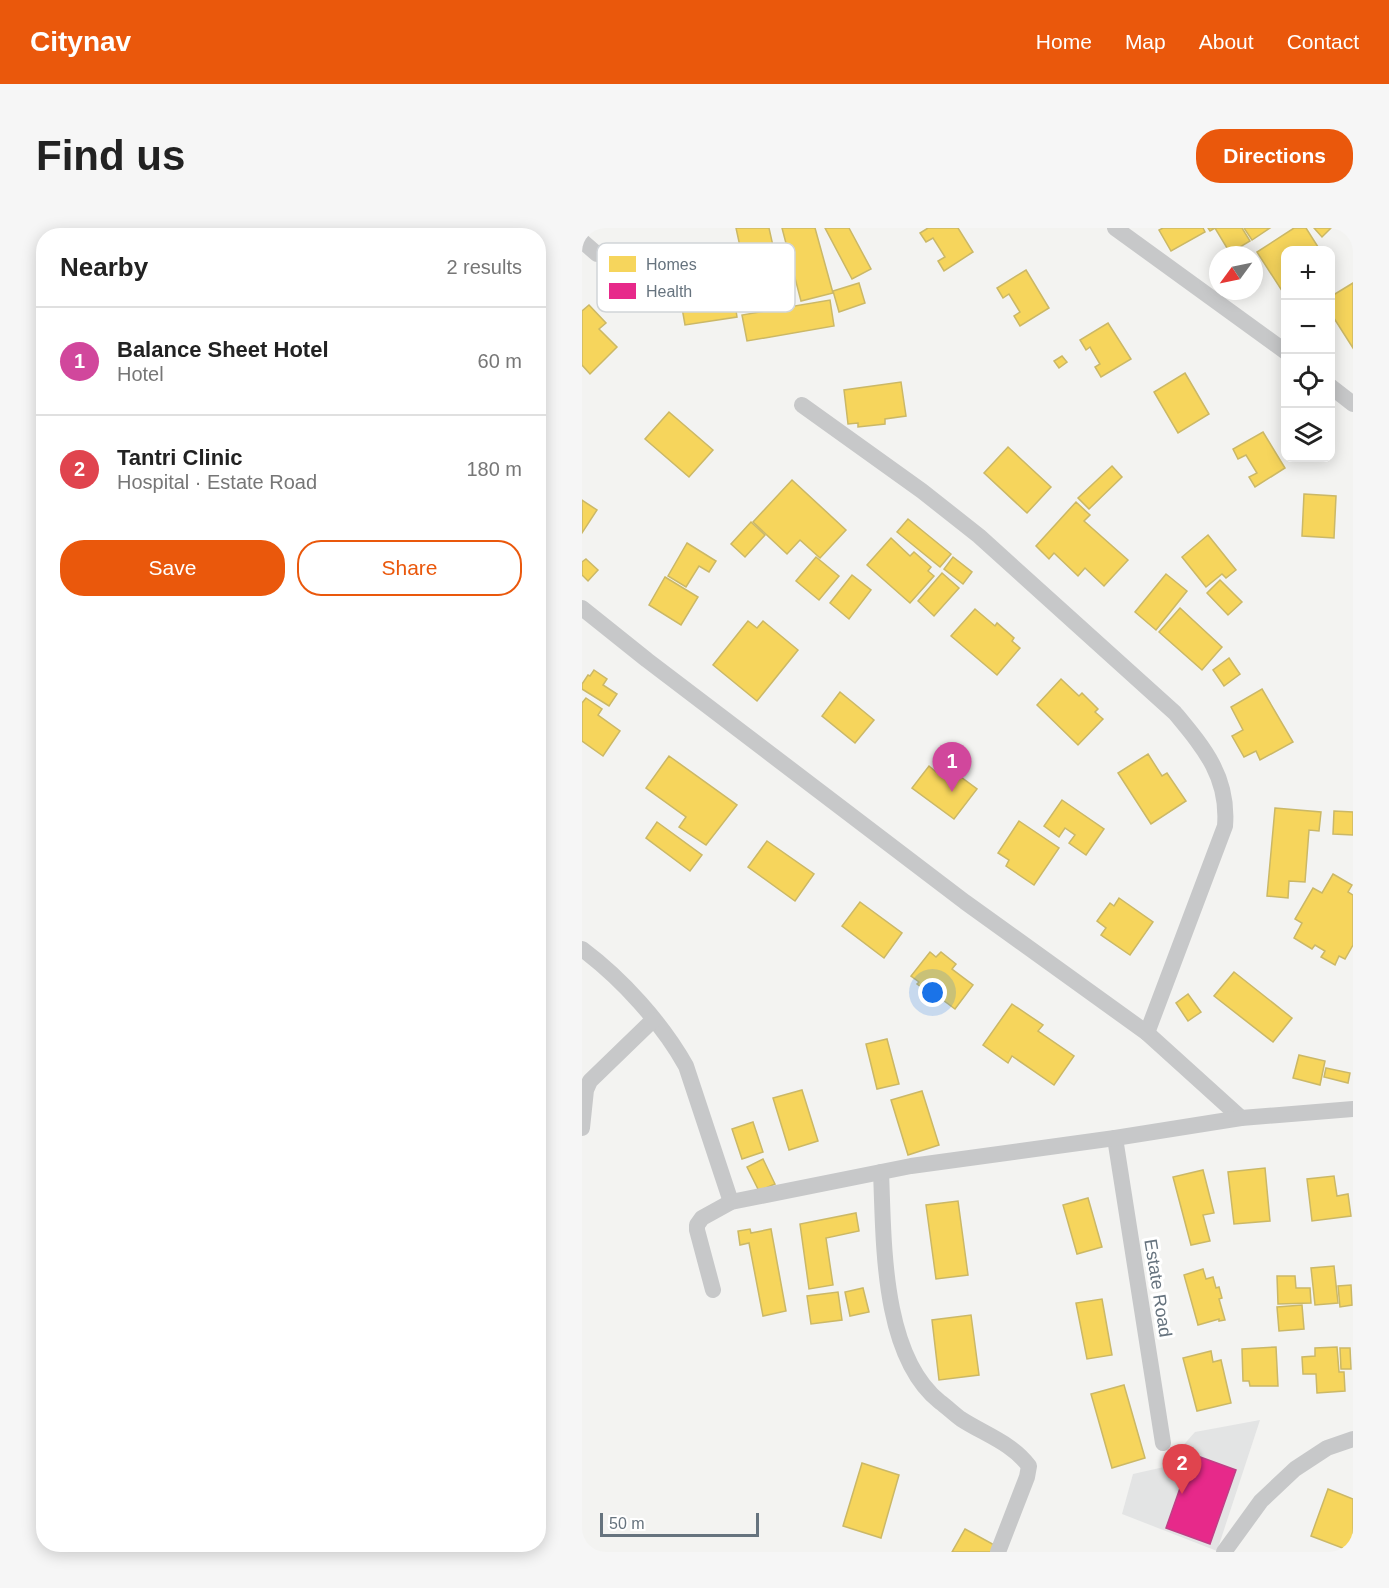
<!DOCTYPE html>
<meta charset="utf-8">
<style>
:root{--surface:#fff;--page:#f6f6f6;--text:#222;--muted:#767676;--line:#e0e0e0;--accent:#ea580c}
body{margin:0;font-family:Helvetica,sans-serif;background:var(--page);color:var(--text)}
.controls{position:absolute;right:18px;top:18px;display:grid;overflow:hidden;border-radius:12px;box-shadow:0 3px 15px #0003}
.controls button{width:54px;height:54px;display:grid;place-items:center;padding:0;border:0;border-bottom:2px solid var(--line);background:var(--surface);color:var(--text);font:30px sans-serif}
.compass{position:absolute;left:627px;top:18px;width:54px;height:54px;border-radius:50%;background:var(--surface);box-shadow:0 3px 15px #0003;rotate:237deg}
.scale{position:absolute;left:18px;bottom:15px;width:159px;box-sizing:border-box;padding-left:6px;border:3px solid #66737e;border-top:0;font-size:16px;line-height:21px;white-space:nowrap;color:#66737e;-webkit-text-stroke:4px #fff;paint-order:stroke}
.you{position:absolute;left:351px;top:765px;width:21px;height:21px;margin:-15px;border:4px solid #fff;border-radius:50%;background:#1a73e8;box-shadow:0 0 0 9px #1a73e833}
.badge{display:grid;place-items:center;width:39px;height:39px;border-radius:50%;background:var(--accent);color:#fff;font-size:20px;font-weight:700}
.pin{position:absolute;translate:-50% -50px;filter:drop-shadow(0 2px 3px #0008)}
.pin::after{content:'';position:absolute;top:32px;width:21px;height:18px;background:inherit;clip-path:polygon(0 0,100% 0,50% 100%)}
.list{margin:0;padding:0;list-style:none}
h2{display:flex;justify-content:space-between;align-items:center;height:78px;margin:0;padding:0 24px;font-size:26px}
h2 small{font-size:20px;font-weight:400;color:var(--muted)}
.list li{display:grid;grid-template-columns:39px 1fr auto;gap:18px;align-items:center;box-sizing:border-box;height:108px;padding:0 24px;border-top:2px solid var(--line)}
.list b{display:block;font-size:22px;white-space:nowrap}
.list p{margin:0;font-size:20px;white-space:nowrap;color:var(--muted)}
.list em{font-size:20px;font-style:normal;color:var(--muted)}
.actions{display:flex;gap:12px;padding:18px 24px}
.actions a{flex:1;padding:14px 0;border:2px solid var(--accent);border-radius:24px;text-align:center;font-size:21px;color:var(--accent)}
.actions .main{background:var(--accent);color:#fff}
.icon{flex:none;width:33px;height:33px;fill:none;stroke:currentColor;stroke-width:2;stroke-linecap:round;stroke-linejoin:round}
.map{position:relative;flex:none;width:771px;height:1324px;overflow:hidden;border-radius:24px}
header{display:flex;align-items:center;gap:36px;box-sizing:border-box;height:84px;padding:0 30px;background:var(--accent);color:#fff}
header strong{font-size:28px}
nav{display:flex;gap:33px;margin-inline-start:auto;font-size:21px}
.intro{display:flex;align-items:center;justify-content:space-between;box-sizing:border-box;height:144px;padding:0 36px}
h1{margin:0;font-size:42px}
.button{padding:15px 27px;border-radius:24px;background:var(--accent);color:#fff;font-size:21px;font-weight:700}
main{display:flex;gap:36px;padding:0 36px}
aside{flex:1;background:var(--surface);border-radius:24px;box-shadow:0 3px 15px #0003}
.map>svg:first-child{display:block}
.built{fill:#e3e4e4}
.homes{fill:#f6d55c;stroke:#cbb866;stroke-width:1.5}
.health{fill:#e7298a;stroke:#c03f86;stroke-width:1.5}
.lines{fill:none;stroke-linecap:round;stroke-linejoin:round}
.street{stroke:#c7c8c9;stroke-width:16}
.labels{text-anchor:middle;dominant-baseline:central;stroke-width:6;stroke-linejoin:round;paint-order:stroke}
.street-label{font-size:18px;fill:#66737e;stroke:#fff}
.key{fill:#fff;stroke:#d1d5d8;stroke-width:1.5}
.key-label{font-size:16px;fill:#66737e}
</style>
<header>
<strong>Citynav</strong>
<nav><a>Home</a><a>Map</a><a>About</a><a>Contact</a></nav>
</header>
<div class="intro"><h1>Find us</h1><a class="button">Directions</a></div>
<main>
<aside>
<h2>Nearby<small>2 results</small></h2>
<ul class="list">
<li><span class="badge" style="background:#d1479c">1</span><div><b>Balance Sheet Hotel</b><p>Hotel</p></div><em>60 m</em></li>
<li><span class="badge" style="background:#e0444e">2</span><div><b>Tantri Clinic</b><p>Hospital · Estate Road</p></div><em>180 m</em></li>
</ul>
<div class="actions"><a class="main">Save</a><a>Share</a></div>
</aside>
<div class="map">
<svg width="771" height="1324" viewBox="0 0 771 1324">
<rect width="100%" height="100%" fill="#f3f3f1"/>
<polygon class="built" points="678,1192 635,1323 540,1286 551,1246 582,1239 613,1204"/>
<g class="homes">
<polygon points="154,0 187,0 204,76 172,83"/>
<polygon points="200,0 233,0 251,65 219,73"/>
<polygon points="243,0 267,0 289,41 270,51"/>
<polygon points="346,0 376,0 391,24 362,43 356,33 363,29 351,10 344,14 338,5"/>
<polygon points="581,0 621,0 623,4 589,23 577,2"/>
<polygon points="626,0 660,0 668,13 648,25 633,0 628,3"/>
<polygon points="662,0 688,0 670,12"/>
<polygon points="712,0 724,0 738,22 704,22 704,69 675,24"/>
<polygon points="732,0 749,0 740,9"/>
<polygon points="444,42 467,80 438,98 432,88 438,84 427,66 421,70 415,60"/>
<polygon points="149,49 155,89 103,97 96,57"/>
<polygon points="277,55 283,75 257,84 251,63"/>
<polygon points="771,55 771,120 748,84 748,69"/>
<polygon points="248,72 252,98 165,113 160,87"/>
<polygon points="7,77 24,95 17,101 35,119 8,146 0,137 0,83"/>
<polygon points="526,95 549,131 519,149 513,139 518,136 508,119 504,122 498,112"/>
<polygon points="480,128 485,134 477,140 472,133"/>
<polygon points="603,145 627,186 596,205 572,164"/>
<polygon points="319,154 324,188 303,191 303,196 276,199 276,195 266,196 262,162"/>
<polygon points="87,184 131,222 107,249 63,211"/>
<polygon points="681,204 703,240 673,259 667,249 675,245 664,227 656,231 651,221"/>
<polygon points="426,219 469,259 445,285 402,245"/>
<polygon points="530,238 540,249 507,281 496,270"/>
<polygon points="210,252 264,302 238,330 218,312 205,326 171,294"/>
<polygon points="722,266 754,268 752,310 720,308"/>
<polygon points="0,272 15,282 0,305"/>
<polygon points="494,274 508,287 502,293 546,332 522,358 503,340 496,348 472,325 467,331 454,318"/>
<polygon points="326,291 369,326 358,339 315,304"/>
<polygon points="169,294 183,307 163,329 149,316"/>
<polygon points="626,307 654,342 644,350 640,346 624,359 600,329"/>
<polygon points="309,310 328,328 332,324 349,339 346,343 352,348 328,375 285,337"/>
<polygon points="105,315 134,333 127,344 117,338 104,359 86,348"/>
<polygon points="234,329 257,348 237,372 214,353"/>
<polygon points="371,329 390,344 381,356 362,341"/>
<polygon points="4,331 16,342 6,353 0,347 0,334"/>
<polygon points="360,345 377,360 352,388 336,373"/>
<polygon points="584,346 605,363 574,402 553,384"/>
<polygon points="270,347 289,362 267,391 248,375"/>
<polygon points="83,349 116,369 99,397 67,377"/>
<polygon points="638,352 660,374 646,387 625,365"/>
<polygon points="598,380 640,419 620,442 577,404"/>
<polygon points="393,381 413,398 415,395 432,410 430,413 438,420 415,447 369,408"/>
<polygon points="166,393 175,400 181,393 216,422 175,473 131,437"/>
<polygon points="647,430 658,446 642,458 631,442"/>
<polygon points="12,442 25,451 21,457 35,466 27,478 0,461 0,456 6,447 8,448"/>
<polygon points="479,451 497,468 500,465 516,481 513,484 521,491 496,517 455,477"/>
<polygon points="680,461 711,514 678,532 674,523 662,529 650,508 661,502 649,479"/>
<polygon points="258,464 292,492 273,515 240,488"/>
<polygon points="4,470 20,481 16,487 38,503 21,528 0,513 0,475"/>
<polygon points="566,526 580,548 585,545 604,573 569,596 536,545"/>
<polygon points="87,528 155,577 124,617 97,599 104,589 64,560"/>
<polygon points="360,535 395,561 372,591 330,560 347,538 354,544"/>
<polygon points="480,572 522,601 504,627 487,615 493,607 483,600 477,609 462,598"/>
<polygon points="693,580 739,584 737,603 727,602 723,654 707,653 706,670 685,668"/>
<polygon points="752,583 771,584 771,607 751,606"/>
<polygon points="437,593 477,620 452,657 424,638 427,632 416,625"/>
<polygon points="75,594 120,627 108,643 64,610"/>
<polygon points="185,613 232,646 213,673 166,639"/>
<polygon points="751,646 770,657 766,664 771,667 771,717 763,731 757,728 753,737 739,729 743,723 733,717 730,721 712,710 720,695 713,691 731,660 740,665"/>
<polygon points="537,670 571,694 548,727 519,707 524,700 515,693 528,675 532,678"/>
<polygon points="278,674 320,705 302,730 260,698"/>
<polygon points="348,724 354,729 359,724 374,736 370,741 391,757 373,781 354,767 352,769 335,756 337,754 329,748"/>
<polygon points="652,744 710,790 691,814 632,768"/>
<polygon points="606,766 619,784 606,793 594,775"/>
<polygon points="430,776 461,797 456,803 492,828 472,857 430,828 426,835 401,817"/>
<polygon points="305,811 317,856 295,861 284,816"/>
<polygon points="717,827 743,833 738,857 711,850"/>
<polygon points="744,840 768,845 766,855 742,849"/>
<polygon points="220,862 236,913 207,922 191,870"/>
<polygon points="340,863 357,917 326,927 309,872"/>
<polygon points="171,894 181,924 160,931 150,901"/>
<polygon points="181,931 193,956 177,963 165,939"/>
<polygon points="683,940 688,993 652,996 646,944"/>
<polygon points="621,942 632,985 621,987 628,1013 609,1017 591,949"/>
<polygon points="752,948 755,968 766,966 769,988 730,993 725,951"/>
<polygon points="506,970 520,1019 495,1026 481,977"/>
<polygon points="376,973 386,1047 354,1051 344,977"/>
<polygon points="274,985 277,1003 244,1010 251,1057 227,1061 218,996"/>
<polygon points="168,1001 169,1005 189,1001 204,1083 181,1088 167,1015 158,1017 156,1003"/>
<polygon points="752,1038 756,1075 733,1077 729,1040"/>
<polygon points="621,1041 624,1051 631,1049 634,1060 637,1059 640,1070 637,1071 643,1092 637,1093 637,1091 616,1097 602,1047"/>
<polygon points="695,1048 713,1048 714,1060 728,1060 729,1075 696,1076"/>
<polygon points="769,1057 770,1077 758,1079 756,1058"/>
<polygon points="281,1060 287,1084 268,1088 263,1064"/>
<polygon points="256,1064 260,1092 229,1096 225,1068"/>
<polygon points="520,1071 530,1127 505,1131 494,1075"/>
<polygon points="720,1077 722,1101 697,1103 695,1079"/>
<polygon points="389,1087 397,1147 357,1152 350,1092"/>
<polygon points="694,1119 696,1158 668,1158 667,1153 661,1153 660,1121"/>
<polygon points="755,1119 757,1144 762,1144 763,1163 735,1165 734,1146 721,1146 720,1129 733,1128 733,1120"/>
<polygon points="758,1120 768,1120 769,1141 759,1141"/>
<polygon points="629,1123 631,1134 639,1132 649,1175 615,1183 601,1130"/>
<polygon points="542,1157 563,1230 530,1240 509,1166"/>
<polygon points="280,1235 317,1247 299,1310 261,1298"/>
<polygon points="746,1261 771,1271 771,1324 729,1308"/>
<polygon points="383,1301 416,1319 413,1324 370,1324"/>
</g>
<polygon class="health" points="610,1226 654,1242 628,1316 584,1300"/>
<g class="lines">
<g class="street">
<polyline points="533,0 704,124"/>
<polyline points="0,13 15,26"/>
<polyline points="748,158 771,176"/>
<path d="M220,177L340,263L397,308L593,485C622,520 647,549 643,598L565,805"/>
<polyline points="0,380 65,432 383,674 565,805 659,890"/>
<path d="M0,721C40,751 80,795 104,838L149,974"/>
<polyline points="0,900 4,862 8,853 71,792"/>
<polyline points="533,910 581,1215"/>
<path d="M299,944C302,1012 299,1127 358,1174C365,1179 372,1186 379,1191C402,1206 430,1215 447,1238L445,1249L416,1324"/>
<polyline points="131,1062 115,1002 115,997 120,990 149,974 329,938 533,910 659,890 771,881"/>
<polyline points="642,1324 679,1273 713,1241 745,1220 771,1211"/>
</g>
</g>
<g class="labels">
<g class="street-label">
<text transform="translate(576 1060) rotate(81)">Estate Road</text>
</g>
</g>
<rect x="15" y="15" width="198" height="69" rx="9" class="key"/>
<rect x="27" y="28" width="27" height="16" fill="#f6d55c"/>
<rect x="27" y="55" width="27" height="16" fill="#e7298a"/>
<g class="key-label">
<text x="64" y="42">Homes</text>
<text x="64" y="69">Health</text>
</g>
</svg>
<div class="controls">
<button>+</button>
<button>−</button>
<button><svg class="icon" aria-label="locate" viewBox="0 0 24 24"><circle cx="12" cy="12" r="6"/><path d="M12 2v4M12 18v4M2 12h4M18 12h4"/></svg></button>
<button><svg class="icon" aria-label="layers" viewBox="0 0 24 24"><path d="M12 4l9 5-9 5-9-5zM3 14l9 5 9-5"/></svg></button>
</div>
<svg class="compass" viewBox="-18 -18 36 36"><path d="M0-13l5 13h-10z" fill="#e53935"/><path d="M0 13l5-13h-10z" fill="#767676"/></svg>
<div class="scale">50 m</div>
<div class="you"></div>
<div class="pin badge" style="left:370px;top:564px;background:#d1479c">1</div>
<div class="pin badge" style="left:600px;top:1266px;background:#e0444e">2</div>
</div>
</main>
